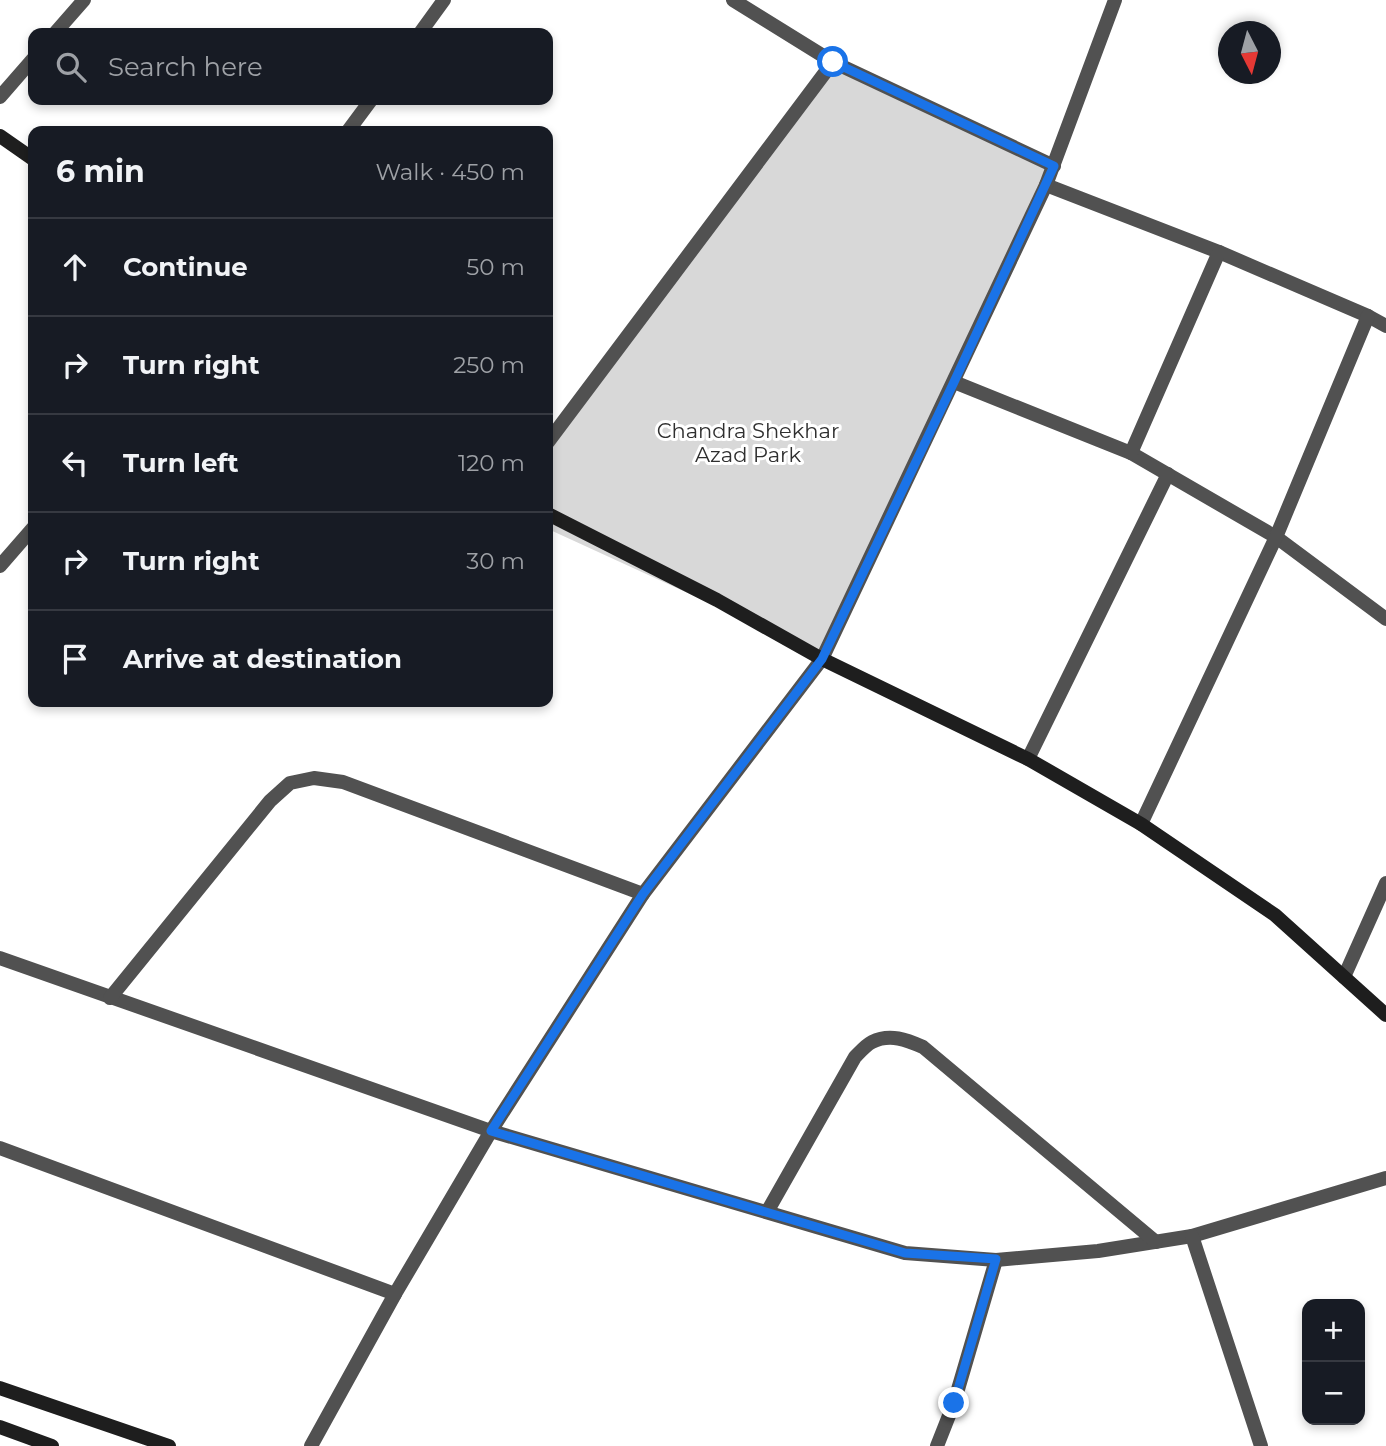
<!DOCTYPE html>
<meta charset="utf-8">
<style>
:root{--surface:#171b24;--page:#242831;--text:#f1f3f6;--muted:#9ea1a6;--line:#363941}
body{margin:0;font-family:Montserrat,sans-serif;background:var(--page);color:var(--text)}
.controls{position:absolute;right:21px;bottom:21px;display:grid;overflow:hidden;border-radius:14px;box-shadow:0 4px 10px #0003}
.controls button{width:63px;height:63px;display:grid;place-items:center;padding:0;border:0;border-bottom:2px solid var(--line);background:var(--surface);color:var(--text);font:35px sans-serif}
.compass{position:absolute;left:1218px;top:21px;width:63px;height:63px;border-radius:50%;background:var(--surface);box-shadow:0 4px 10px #0003;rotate:174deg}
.stop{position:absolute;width:21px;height:21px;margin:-16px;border:5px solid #1a73e8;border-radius:50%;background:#fff}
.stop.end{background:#1a73e8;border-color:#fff;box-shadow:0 2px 7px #0008}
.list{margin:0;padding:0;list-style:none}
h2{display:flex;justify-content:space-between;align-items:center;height:91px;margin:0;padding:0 28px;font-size:30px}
h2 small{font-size:23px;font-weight:400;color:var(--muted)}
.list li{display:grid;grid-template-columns:46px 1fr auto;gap:21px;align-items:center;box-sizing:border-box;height:98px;padding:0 28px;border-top:2px solid var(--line)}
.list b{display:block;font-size:26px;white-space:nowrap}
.list em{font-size:23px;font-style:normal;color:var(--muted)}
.icon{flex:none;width:38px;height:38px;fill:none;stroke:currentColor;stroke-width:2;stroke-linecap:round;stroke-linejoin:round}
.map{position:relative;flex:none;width:1386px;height:1446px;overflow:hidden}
.search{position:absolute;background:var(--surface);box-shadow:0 4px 10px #0003;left:28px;top:28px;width:525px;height:77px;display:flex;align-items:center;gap:18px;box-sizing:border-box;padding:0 24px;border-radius:14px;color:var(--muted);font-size:26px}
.panel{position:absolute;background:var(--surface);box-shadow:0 4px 10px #0003;left:28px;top:126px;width:525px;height:581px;border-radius:14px}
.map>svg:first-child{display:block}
.green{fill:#d8d8d8}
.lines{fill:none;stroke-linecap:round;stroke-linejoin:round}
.street{stroke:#515151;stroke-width:14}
.secondary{stroke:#1e1e1e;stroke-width:14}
.route{stroke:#1a73e8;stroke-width:9}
.labels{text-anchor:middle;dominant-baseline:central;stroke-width:6;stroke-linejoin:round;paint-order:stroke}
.park-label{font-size:21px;fill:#2f2f2f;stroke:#fff}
</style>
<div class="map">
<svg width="1386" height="1446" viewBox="0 0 1386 1446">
<rect width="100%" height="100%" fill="#fff"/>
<polygon class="green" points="837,59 1057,163 825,656 548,529 548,442"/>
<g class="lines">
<g class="street">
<polyline points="733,0 833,62 1054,166"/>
<polyline points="55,33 84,0"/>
<polyline points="420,33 444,0"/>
<polyline points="0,97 33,59"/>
<polyline points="348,131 371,100"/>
<polyline points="1046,185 1219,252 1368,316 1386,326"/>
<polyline points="954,382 1131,453 1276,537 1386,619"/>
<polyline points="548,442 833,62"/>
<polyline points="1131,453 1219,252"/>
<polyline points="0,566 33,528"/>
<polyline points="1028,759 1168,474"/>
<polyline points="1141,824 1276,537 1368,316"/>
<polyline points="0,958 491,1131 905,1253 996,1260 1098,1251 1192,1236 1386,1178"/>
<polyline points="1344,977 1386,883"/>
<polyline points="110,998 270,801 290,783 314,778 343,782 643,894"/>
<polyline points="0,1148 395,1294"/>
<path d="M767,1212L855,1057C860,1052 866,1045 872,1042C890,1033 907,1040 923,1047L1156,1242"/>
<polyline points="1192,1236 1261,1446"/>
<polyline points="311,1446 395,1294 491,1131 643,894 822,659 1046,185 1115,0"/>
<polyline points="937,1446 954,1403 996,1260"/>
</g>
<g class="secondary">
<polyline points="0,136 33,159"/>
<polyline points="548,514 717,600 822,659 1028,759 1141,824 1275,915 1386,1015"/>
<polyline points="0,1388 169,1446"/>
<polyline points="0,1427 52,1446"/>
</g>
</g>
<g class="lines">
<polyline class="route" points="833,62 1054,166 954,382 822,659 643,894 491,1131 905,1253 996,1259 954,1403"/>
</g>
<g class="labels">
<g class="park-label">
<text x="748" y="430">Chandra Shekhar<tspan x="748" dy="24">Azad Park</tspan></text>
</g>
</g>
</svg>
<div class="controls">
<button>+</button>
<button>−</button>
</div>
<svg class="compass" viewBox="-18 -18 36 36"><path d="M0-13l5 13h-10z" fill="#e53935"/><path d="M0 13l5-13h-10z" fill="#9ea1a6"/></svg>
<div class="stop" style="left:833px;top:62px"></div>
<div class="stop end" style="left:954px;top:1403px"></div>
<div class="search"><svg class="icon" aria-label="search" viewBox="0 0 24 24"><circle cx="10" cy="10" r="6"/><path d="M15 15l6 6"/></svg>Search here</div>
<section class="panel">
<h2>6 min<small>Walk · 450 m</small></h2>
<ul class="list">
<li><svg class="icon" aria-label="ahead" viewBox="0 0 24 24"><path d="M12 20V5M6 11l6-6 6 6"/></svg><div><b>Continue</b></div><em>50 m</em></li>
<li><svg class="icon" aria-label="right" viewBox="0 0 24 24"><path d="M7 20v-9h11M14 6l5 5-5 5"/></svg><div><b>Turn right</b></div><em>250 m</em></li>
<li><svg class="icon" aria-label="left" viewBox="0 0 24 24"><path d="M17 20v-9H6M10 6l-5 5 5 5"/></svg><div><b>Turn left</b></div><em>120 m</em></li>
<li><svg class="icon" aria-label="right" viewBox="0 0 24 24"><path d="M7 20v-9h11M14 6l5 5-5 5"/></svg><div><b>Turn right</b></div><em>30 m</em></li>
<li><svg class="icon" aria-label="arrive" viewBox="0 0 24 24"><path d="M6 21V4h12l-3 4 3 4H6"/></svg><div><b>Arrive at destination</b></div></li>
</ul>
</section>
</div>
